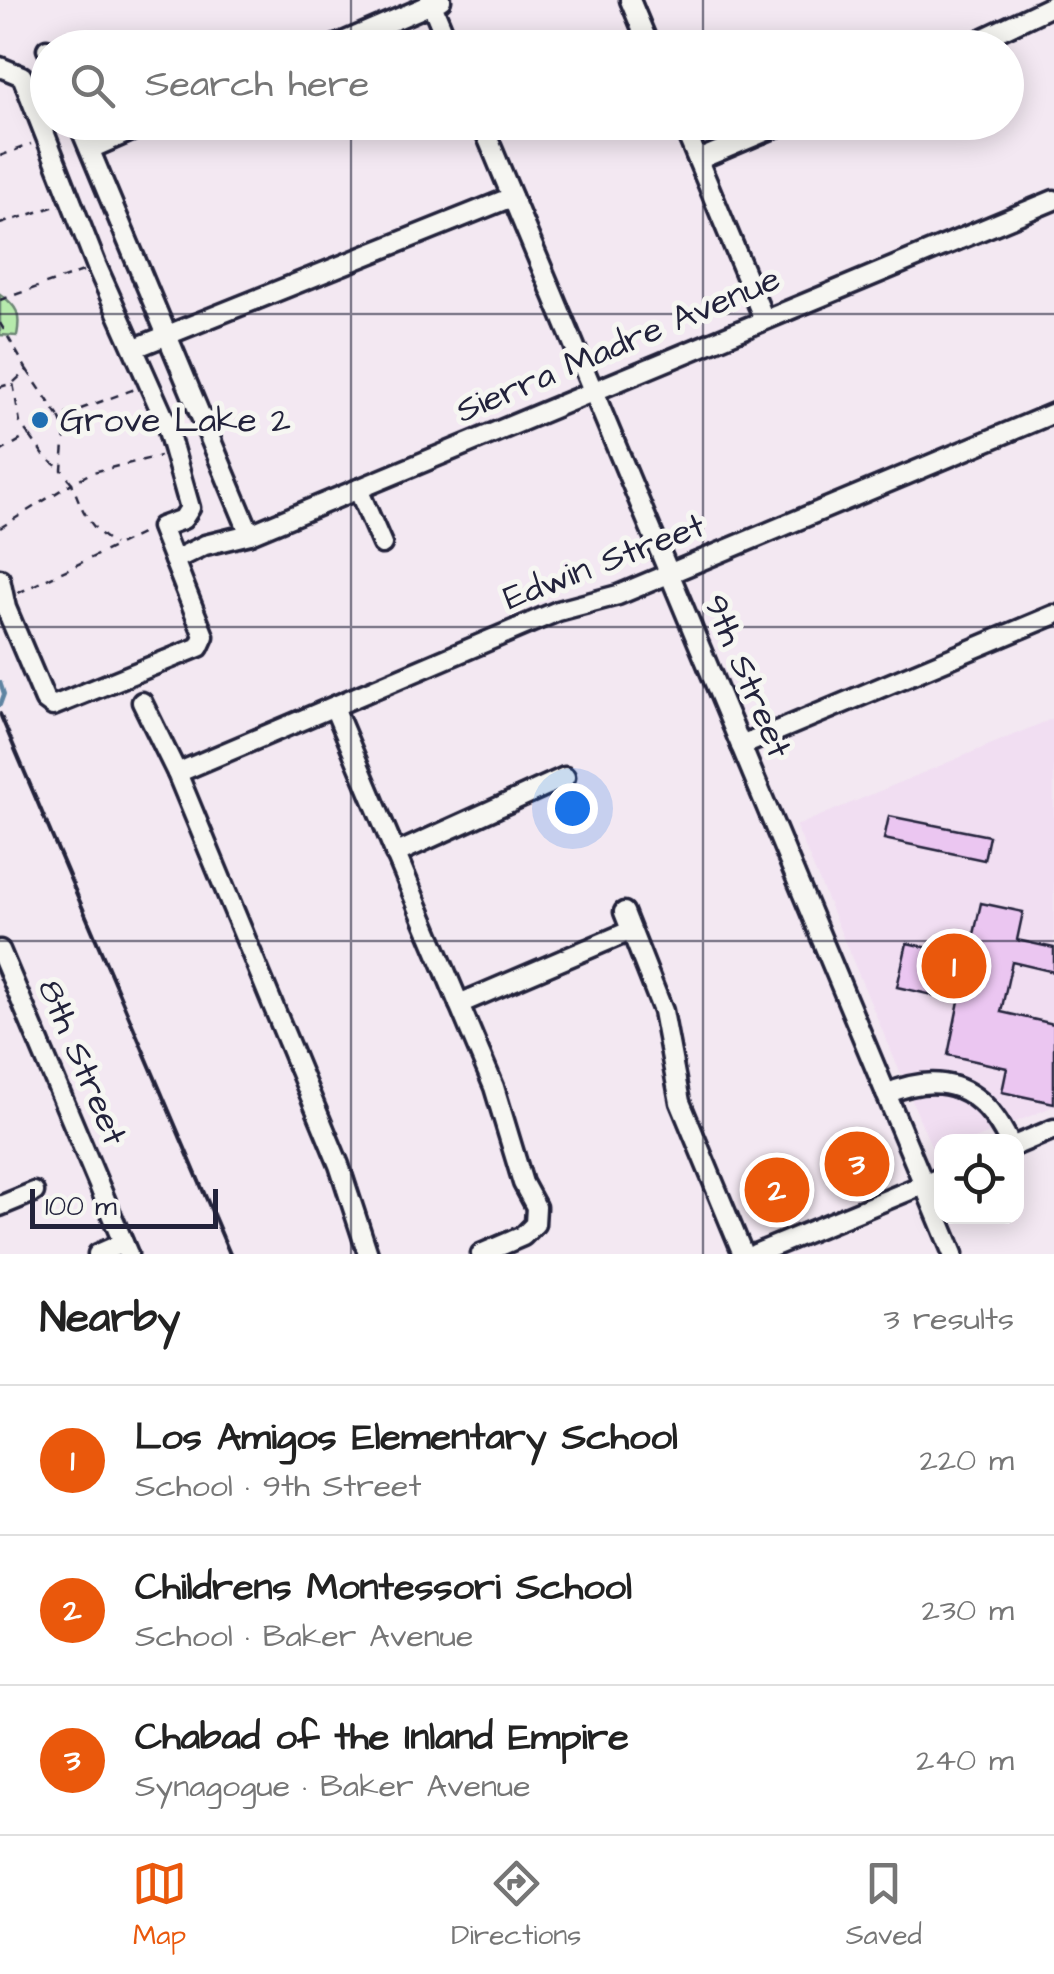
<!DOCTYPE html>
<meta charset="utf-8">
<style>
:root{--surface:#fff;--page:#f6f6f6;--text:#222;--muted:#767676;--line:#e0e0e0;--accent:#ea580c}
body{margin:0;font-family:"Architects Daughter",sans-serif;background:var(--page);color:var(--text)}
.controls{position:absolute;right:30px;bottom:30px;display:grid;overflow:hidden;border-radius:20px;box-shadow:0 5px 25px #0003}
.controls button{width:90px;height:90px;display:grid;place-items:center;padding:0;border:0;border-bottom:2px solid var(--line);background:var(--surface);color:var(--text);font:50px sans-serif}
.scale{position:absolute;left:30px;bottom:25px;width:188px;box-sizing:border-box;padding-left:10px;border:5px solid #22223b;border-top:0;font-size:28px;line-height:35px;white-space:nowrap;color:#22223b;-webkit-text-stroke:8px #f6f6f2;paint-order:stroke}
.you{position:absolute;left:572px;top:808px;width:35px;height:35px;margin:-25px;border:8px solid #fff;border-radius:50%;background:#1a73e8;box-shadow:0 0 0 15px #1a73e833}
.badge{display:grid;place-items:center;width:65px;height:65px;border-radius:50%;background:var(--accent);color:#fff;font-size:32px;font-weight:700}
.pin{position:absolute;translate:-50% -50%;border:5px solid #fff;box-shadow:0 2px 10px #0006}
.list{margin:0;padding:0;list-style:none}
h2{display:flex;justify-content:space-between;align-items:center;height:130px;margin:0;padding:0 40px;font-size:42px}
h2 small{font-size:32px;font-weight:400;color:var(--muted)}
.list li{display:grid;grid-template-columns:65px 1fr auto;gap:30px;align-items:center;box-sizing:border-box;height:150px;padding:0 40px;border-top:2px solid var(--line)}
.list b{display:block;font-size:38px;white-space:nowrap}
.list p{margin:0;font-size:32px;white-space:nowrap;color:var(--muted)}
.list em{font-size:32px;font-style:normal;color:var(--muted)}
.icon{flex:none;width:55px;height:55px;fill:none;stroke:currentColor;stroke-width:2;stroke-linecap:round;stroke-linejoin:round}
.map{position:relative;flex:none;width:1054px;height:1254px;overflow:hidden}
.search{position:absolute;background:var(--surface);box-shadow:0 5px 25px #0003;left:30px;right:30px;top:30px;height:110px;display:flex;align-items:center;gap:25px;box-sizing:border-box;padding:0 35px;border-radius:55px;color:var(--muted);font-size:38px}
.sheet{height:580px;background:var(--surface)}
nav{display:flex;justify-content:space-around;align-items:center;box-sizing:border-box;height:140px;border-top:2px solid var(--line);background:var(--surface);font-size:28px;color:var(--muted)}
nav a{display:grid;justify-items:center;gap:5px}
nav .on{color:var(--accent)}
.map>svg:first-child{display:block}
.built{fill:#f1def2}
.green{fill:#b6eaac;stroke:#6c8674;stroke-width:2.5}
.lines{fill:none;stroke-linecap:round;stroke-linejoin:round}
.stream{stroke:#5e84a2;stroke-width:4}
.building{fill:#ebc6f1;stroke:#22223b;stroke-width:2.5}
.minor-casing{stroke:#22223b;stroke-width:25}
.path{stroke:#22223b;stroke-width:2.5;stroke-dasharray:8 8;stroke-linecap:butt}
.minor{stroke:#f6f6f2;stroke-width:18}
.rail{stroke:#22223b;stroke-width:4}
.grid{fill:none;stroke:#22223b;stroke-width:2.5;stroke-opacity:0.55}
.poi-dot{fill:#1f6fb2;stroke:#f6f6f2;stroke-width:4}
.labels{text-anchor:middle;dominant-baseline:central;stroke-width:10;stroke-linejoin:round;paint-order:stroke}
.street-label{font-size:35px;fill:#22223b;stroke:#f6f6f2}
.poi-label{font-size:35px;fill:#22223b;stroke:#f6f6f2;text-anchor:start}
</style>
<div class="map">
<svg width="1054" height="1254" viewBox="0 0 1054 1254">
<rect width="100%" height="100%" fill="#f3e8f2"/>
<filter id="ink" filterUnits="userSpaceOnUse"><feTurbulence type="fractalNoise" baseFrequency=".01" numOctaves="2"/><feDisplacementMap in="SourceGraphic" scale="20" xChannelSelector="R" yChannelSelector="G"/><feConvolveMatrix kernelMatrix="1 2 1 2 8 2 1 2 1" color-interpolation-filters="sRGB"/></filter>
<g filter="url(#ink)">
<polygon class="built" points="1054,718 1054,1106 970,1141 942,1142 941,1154 934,1153 796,826"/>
<path class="green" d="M0,294C18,307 21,314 17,336L0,335Z"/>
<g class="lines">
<polyline class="stream" points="0,682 4,694 0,705"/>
</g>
<g class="building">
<polygon points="889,816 989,836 984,860 884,839"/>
<polygon points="981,903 1023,912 1017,940 1054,948 1054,972 1012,962 1001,1012 1054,1024 1054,1103 1002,1092 1007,1068 948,1055 959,1001 897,987 907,943 969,957"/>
<polygon points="872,1147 879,1165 843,1180 835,1162"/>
</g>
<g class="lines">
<defs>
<g id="minor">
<polyline points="430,0 450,48"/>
<polyline points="630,0 650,48"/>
<polyline points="329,48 441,0"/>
<polyline points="963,48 1054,5"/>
<polyline points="47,49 48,51"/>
<polyline points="0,67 22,76 97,267 165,420 190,508 183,519 161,527 204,636 199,647 53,706 45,700 6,608 0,579"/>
<polyline points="78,122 250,534"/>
<polyline points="481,122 953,1254"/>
<polyline points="682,122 764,319"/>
<polyline points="90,149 152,122"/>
<polyline points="698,160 788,122"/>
<polyline points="135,348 512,197"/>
<polyline points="358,489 382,544"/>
<polyline points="174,560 205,545 250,534 1054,200"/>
<polyline points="142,702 177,773 339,1165 368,1254"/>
<polyline points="334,707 494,1087 523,1183 536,1207 535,1224 523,1236 481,1254"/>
<polyline points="741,746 1054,615"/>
<polyline points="177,773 558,611 618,595 1054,413"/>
<polyline points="395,854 565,777"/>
<polyline points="624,912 663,1011 680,1102 743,1254"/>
<polyline points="0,950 128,1254"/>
<polyline points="459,1004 630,931"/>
<path d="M886,1094C943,1070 982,1086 1009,1142"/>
<polyline points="1016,1145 1054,1129"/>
<polyline points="0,1206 34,1192"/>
<polyline points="98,1254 123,1243"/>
<polyline points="755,1254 942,1177"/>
</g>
</defs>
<use href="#minor" class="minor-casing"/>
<g class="path">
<polyline points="0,156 31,144"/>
<polyline points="0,224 56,206"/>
<polyline points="0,300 83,271"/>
<polyline points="0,323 27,370 13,383 0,387"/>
<polyline points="27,370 59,417 135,389"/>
<polyline points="59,417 65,431 62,470 72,483 93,472 160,456"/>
<polyline points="30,436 45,457 62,470"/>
<polyline points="0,452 29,435 20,423 13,383"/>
<path d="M0,528L72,483C81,509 90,529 114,544"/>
<polyline points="18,593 145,532"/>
</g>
<use href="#minor" class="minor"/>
<polyline class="rail" points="0,714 230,1254"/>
</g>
</g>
<path class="grid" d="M351,0V48M703,0V48M351,122V1254M703,122V1254M0,314H1054M0,627H1054M0,941H1054"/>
<circle class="poi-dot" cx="40" cy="420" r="10"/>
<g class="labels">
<g class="street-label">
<text transform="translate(618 345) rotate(-23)">Sierra Madre Avenue</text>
<text transform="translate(604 562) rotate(-21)">Edwin Street</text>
<text transform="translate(747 676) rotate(67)">9th Street</text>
<text transform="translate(82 1062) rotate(67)">8th Street</text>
</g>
<g class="poi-label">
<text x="60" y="420">Grove Lake 2</text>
</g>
</g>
</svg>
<div class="controls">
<button><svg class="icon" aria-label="locate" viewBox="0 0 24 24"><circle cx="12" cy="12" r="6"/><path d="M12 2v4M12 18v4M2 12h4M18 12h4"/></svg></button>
</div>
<div class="scale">100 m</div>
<div class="you"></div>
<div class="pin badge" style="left:954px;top:966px">1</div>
<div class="pin badge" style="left:777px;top:1190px">2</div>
<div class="pin badge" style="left:857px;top:1164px">3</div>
<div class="search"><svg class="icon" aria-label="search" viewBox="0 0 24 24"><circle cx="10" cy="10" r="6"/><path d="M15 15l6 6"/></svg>Search here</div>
</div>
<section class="sheet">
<h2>Nearby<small>3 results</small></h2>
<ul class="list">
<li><span class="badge">1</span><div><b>Los Amigos Elementary School</b><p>School · 9th Street</p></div><em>220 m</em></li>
<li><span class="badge">2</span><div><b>Childrens Montessori School</b><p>School · Baker Avenue</p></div><em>230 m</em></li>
<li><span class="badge">3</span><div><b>Chabad of the Inland Empire</b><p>Synagogue · Baker Avenue</p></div><em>240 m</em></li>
</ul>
</section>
<nav>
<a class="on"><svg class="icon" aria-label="map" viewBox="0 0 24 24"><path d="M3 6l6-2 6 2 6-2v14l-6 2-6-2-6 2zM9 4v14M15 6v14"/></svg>Map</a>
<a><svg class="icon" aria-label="directions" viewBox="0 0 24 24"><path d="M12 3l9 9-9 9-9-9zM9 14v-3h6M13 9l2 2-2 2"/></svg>Directions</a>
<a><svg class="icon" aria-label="saved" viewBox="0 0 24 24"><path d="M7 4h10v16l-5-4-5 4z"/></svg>Saved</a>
</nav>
